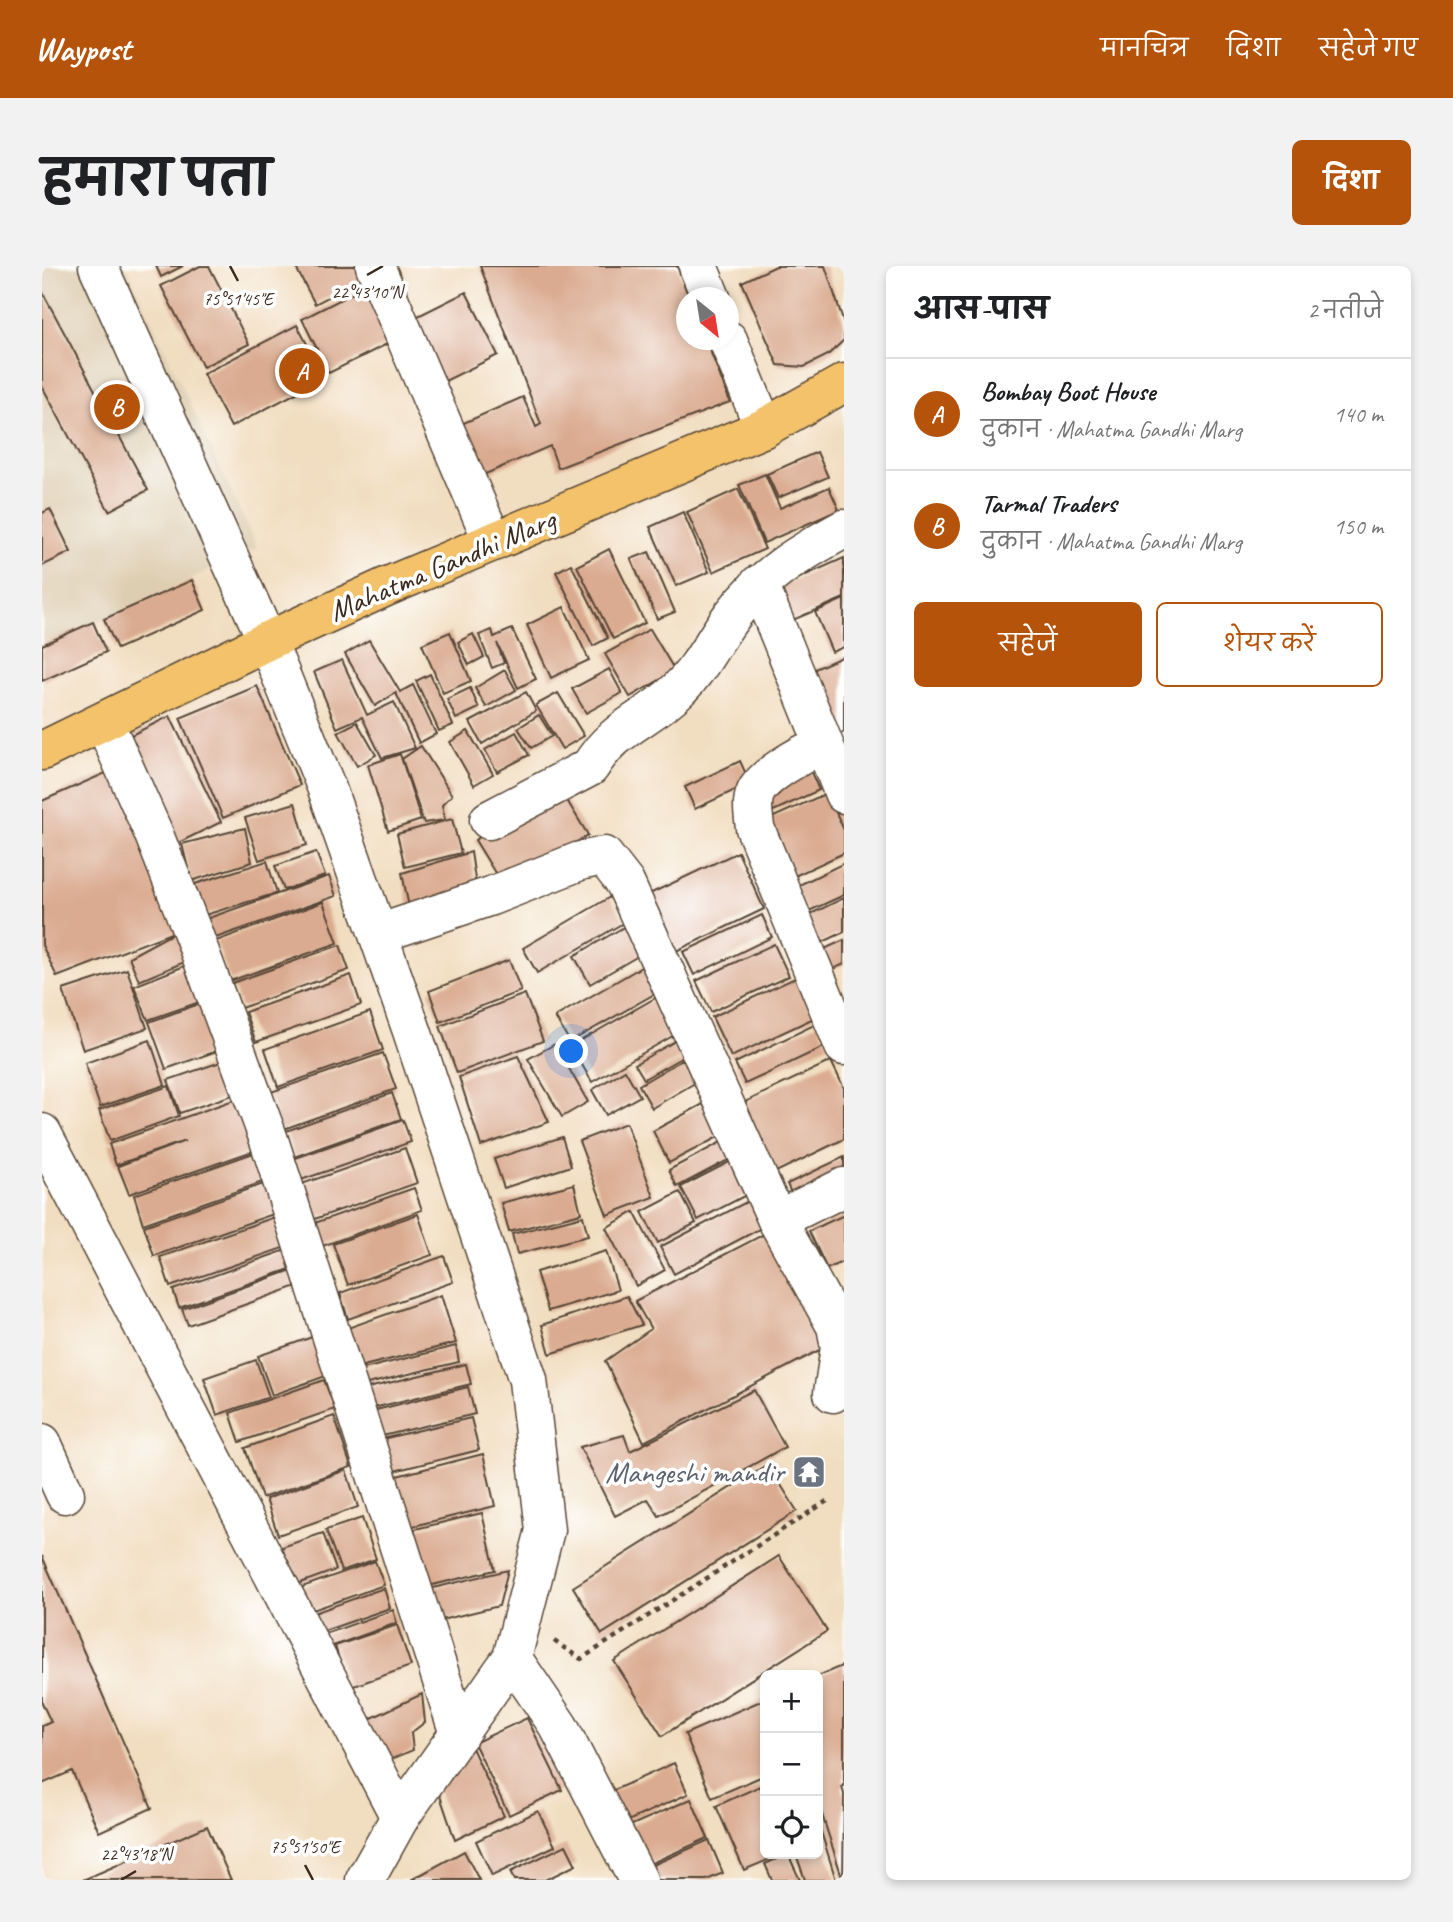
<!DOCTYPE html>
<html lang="hi">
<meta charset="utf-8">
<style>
:root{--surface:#fff;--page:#f2f2f2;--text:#202124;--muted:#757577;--line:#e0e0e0;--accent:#b45309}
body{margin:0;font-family:Caveat,"Playpen Sans Deva",sans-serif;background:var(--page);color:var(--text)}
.controls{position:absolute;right:21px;bottom:21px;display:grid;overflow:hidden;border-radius:10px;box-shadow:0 4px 10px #0003}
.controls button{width:63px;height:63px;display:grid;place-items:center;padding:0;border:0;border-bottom:2px solid var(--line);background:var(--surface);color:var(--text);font:35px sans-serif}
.compass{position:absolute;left:634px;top:21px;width:63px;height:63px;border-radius:50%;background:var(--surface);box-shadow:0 4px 10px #0003;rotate:150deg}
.you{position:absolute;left:530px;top:786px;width:24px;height:24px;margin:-18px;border:5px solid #fff;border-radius:50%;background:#1a73e8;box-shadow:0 0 0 10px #1a73e833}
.badge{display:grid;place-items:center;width:46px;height:46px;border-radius:50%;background:var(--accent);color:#fff;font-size:23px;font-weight:700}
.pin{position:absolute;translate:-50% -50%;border:4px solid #fff;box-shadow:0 2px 7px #0006}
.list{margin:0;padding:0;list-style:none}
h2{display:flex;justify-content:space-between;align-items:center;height:91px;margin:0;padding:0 28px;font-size:30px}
h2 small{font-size:23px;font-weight:400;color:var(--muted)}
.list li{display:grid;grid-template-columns:46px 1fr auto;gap:21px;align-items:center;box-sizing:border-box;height:112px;padding:0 28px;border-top:2px solid var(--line)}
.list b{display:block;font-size:26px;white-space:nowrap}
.list p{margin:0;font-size:23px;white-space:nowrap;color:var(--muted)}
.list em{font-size:23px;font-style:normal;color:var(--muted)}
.actions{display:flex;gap:14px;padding:21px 28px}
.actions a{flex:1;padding:16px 0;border:2px solid var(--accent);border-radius:10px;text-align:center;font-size:24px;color:var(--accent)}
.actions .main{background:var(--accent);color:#fff}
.icon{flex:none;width:38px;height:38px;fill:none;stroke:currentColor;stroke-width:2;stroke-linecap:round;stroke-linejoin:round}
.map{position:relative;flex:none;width:802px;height:1614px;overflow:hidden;border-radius:10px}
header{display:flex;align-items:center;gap:42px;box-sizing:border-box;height:98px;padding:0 35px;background:var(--accent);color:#fff}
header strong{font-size:33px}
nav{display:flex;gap:38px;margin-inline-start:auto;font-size:24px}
.intro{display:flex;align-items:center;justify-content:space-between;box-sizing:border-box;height:168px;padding:0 42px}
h1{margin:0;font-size:49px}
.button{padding:18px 32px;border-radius:10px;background:var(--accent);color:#fff;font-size:24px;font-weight:700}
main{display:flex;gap:42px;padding:0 42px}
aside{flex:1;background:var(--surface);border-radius:10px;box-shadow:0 4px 10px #0003}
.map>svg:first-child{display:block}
.built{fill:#deceb1}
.building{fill:#daab90}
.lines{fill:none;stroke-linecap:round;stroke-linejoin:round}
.minor-casing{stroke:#564536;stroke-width:41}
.major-casing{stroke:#564536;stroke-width:41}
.path{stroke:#564536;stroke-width:4.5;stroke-dasharray:5 5;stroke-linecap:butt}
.minor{stroke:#fff;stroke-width:38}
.major{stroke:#f3c26a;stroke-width:38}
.ticks{fill:none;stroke:#3b2a1e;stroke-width:2.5}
.labels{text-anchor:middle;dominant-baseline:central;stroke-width:7;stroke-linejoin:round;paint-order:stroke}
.street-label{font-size:30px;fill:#3b2a1e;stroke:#fff}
.worship-label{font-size:30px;fill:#5b616d;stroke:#fff;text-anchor:end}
.ticks-label{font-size:18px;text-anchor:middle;fill:#3b2a1e;stroke:#fff;stroke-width:7;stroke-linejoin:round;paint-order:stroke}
</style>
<header>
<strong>Waypost</strong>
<nav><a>मानचित्र</a><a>दिशा</a><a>सहेजे गए</a></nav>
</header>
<div class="intro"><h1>हमारा पता</h1><a class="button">दिशा</a></div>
<main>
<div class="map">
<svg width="802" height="1614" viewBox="0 0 802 1614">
<rect width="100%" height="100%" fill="#fff"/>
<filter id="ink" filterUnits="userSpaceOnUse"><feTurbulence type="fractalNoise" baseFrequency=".0143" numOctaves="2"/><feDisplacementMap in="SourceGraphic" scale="14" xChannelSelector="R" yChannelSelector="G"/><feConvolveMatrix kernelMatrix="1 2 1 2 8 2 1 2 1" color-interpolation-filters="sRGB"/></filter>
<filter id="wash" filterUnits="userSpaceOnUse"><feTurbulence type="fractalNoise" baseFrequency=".00686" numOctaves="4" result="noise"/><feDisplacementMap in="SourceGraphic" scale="28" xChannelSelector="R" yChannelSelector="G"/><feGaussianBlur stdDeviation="1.57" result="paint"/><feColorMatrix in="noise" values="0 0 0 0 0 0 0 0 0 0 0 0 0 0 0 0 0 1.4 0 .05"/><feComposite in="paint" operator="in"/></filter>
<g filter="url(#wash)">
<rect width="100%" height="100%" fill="#f1ddbf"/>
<polygon class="built" points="0,0 84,0 215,282 0,382"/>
<g id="blocks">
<g class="building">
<polygon points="114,0 141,0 119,11"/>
<polygon points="158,0 167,0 207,78 161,101 119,20"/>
<polygon points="253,0 315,0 321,13 273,38"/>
<polygon points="438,0 635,0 647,32 645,32 645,74 664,74 688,136 516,202 508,180 439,210 417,159 481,131 494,161 499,158"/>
<polygon points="734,0 783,0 802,57 802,74 786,89 762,101 736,99 700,16"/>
<polygon points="321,22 349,76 287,107 260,53"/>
<polygon points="0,25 106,224 67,245 0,120"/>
<polygon points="424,26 456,89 399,117 368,54"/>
<polygon points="255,59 283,112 189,161 161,108"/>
<polygon points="775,186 786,211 736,232 725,208"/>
<polygon points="723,208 738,242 787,221 797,244 722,277 697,219"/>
<polygon points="696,223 723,283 671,306 645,246"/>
<polygon points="8,243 29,286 0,300 0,247"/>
<polygon points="641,246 667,306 634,320 608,261"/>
<polygon points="567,283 603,357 571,373 535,300"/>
<polygon points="607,286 633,346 615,353 589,293"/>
<polygon points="802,292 802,332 744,357 730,324"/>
<polygon points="529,298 566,372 551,380 514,306"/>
<polygon points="150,314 163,344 75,383 62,353"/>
<polygon points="802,333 802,381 790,386 773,346"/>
<polygon points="522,341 547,394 509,412 485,359"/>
<polygon points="51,356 64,386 0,415 0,379"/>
<polygon points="470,363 494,413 476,422 455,377 462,397 450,402 437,369 450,364 452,371"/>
<polygon points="608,363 633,405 588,431 563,388"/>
<polygon points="408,366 429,415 401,427 380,378"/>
<polygon points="431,368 442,391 427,399 416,376"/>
<polygon points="327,374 358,426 371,419 394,468 377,477 354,427 333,440 303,388"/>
<polygon points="802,390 802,466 795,470 766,406"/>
<polygon points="300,394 325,449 352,436 373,482 340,492 320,451 295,462 272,406"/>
<polygon points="567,403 580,427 544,447 530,423"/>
<polygon points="463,404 474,424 444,441 433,422"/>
<polygon points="388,408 411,459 397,465 374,415"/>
<polygon points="215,420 258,519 181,552 138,452"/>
<polygon points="428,422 437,442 414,453 405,433"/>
<polygon points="484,426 494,445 440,478 428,456"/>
<polygon points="516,427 542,470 520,483 494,439"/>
<polygon points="497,449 510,470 489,482 476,462"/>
<polygon points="128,450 179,556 130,580 79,474"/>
<polygon points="315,456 334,489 315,500 296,466"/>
<polygon points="426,465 451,508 432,519 408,476"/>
<polygon points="474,466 487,489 455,506 443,484"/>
<polygon points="379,480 410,529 400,539 403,554 382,557 360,493"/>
<polygon points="358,488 379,554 346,565 326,499"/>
<polygon points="698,495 708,517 653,543 643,521"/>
<polygon points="75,502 137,664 15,711 0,679 0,535"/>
<polygon points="768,504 777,524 725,548 716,528"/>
<polygon points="518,523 546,569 461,620 433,574"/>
<polygon points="785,527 802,564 802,587 742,615 716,558"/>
<polygon points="253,537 265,579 217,594 203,552"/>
<polygon points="410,553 419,587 363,601 355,568"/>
<polygon points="203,562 210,596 149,615 140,578"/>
<polygon points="274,586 283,610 242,624 233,600"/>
<polygon points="429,586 435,627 368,646 360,607"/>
<polygon points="696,586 722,643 628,688 601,631"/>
<polygon points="225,595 235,627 163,649 153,618"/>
<polygon points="802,597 802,629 765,646 753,621"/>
<polygon points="287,610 294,630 162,676 155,656"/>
<polygon points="568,631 583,656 495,707 481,682"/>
<polygon points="802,632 802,666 773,680 760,652"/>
<polygon points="281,636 296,677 188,715 174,675"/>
<polygon points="720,649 730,671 652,709 641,686"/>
<polygon points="587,658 603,686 548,718 532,690"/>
<polygon points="137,664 152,692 97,715 87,691"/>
<polygon points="802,674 802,698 788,705 778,685"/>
<polygon points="732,678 747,710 669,746 654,715"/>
<polygon points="298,679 307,704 199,742 190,717"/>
<polygon points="467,694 479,725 398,756 387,725"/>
<polygon points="155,695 169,732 106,754 92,720"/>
<polygon points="608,696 623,722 528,776 513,751"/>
<polygon points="85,703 105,762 41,784 21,724"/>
<polygon points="309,709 319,739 214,776 203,746"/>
<polygon points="753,712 772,752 689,791 670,751"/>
<polygon points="622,727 643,763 550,816 529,780"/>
<polygon points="483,728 501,775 415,807 398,760"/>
<polygon points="168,734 184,782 124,803 107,756"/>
<polygon points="328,746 341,784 236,821 223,783"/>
<polygon points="776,757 786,779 703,818 693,797"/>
<polygon points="642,770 651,785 602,813 593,798"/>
<polygon points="108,774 123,819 58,841 43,797"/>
<polygon points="513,778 546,836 520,851 486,793"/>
<polygon points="341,787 354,823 239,864 226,827"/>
<polygon points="476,790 507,856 439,880 417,811"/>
<polygon points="645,791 658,814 610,842 597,819"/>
<polygon points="190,792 202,825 138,847 126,814"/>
<polygon points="789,795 802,822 802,873 730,908 697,839"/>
<polygon points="583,804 598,830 564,849 550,824"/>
<polygon points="127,820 137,850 68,875 57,844"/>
<polygon points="350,827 359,853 252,891 244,865"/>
<polygon points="200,831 217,883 87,928 76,900 143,875 74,899 67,878"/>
<polygon points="661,838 678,870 627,897 611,865"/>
<polygon points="361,854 369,876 259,914 251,893"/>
<polygon points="584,857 612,931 565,949 537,875"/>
<polygon points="520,871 529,900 462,922 452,893"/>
<polygon points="681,875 690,892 635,921 627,904"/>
<polygon points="363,882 375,917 267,955 254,920"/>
<polygon points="220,884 229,913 101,958 92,929"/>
<polygon points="802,891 802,917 755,940 745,918"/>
<polygon points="693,893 710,926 656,954 639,921"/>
<polygon points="230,915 240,945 112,990 102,960"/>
<polygon points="532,918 539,947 467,966 459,937"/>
<polygon points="372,922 380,944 275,982 267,959"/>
<polygon points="638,926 654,957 616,977 600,946"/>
<polygon points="712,932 725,959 632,1008 618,981"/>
<polygon points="592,946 623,1004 594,1020 564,962"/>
<polygon points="376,948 390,989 306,1019 291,978"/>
<polygon points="802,949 802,995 785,1003 767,965"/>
<polygon points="541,950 546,970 475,988 470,968"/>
<polygon points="233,951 244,981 128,1021 118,991"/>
<polygon points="728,965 787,1079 602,1176 563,1095 609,1063 593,1035"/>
<polygon points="244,984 251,1002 137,1042 131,1024"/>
<polygon points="564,985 576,1024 506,1045 494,1006"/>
<polygon points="402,990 411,1016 306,1053 298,1027"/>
<polygon points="253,1003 258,1019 146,1059 140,1043"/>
<polygon points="399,1029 414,1077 313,1102 300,1064"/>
<polygon points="585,1030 600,1059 508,1088 500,1059"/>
<polygon points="273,1070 287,1109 230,1129 216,1090"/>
<polygon points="414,1080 417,1096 321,1119 317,1104"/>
<polygon points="214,1094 227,1131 175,1149 162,1112"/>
<polygon points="424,1098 429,1118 323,1144 318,1124"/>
<polygon points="282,1114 293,1143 198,1176 188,1147"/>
<polygon points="426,1121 433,1148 336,1171 330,1145"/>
<polygon points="712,1124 743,1181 617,1250 606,1233 573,1250 538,1181 582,1169 588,1185"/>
<polygon points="292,1150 309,1201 220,1232 203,1182"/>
<polygon points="429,1152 437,1184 348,1206 340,1173"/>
<polygon points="441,1188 453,1240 359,1263 347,1212"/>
<polygon points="726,1198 755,1245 560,1368 531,1321"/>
<polygon points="304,1204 316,1241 236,1269 224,1233"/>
<polygon points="440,1247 453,1304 378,1322 365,1265"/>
<polygon points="320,1252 334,1293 299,1305 284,1264"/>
<polygon points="281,1267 294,1304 253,1319 240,1281"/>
<polygon points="0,1290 110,1542 57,1566 30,1505 0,1518 0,1460 9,1456 0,1437"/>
<polygon points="737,1290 785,1365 620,1470 572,1395"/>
<polygon points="333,1295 342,1319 268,1345 260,1321"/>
<polygon points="466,1304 457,1340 391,1356 383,1324"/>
<polygon points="342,1322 348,1342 276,1367 269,1348"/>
<polygon points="351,1344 355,1357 288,1381 283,1368"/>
<polygon points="355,1359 369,1400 306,1422 293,1380"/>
<polygon points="802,1399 802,1520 800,1521 802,1528 801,1614 776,1536 776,1410"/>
<polygon points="380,1428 383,1456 369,1467 371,1484 336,1499 317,1458"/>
<polygon points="723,1433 723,1509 670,1532 643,1468"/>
<polygon points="485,1452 520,1524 467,1549 432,1477"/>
<polygon points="430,1482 462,1550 413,1574 393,1515"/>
<polygon points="632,1497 646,1528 577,1559 563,1528"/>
<polygon points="718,1520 723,1531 723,1588 740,1588 702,1604 674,1540"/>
<polygon points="649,1533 666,1572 601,1601 583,1562"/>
<polygon points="496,1545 513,1580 450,1610 434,1575"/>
<polygon points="776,1556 794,1614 763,1614 754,1588 776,1588"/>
<polygon points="165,1560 189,1614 41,1614"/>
<polygon points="667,1574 681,1607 665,1614 610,1614 604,1602"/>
<polygon points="524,1579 534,1599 503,1614 472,1614 468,1606"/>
<polygon points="422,1585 437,1614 369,1614"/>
<polygon points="746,1588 758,1614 730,1614 723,1598"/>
</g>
</g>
</g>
<g filter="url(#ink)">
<use href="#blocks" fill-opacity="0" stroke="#564536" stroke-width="2"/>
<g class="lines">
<defs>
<g id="minor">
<polyline points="56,0 225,375 285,523 370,765 486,1114 503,1264 470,1392 358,1551 323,1614"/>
<polyline points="333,0 451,276"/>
<polyline points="656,0 669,32"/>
<polyline points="686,74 722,162"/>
<polyline points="717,318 802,528"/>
<polyline points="62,456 111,566 152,670 227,874 417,1468"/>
<path d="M780,479C762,487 720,509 713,528C709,538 712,551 713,562L802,780"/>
<path d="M447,554L548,501C572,461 605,454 636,424C660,401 670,376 689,351C720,309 758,287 802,263"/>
<polyline points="336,668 449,630 538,595 562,590 583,617 735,954 794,1060 798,1081 791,1127"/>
<polyline points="0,867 358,1551"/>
<polyline points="735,954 802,921"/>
<polyline points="0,1177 23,1228"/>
<polyline points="470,1392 517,1461 596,1614"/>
</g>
<polyline id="major" points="0,485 225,375 346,320 722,162 802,117"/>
</defs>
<use href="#minor" class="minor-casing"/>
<use href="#major" class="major-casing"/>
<polyline class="path" points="512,1375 539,1393 785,1235"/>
<use href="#minor" class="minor"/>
<use href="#major" class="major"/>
</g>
</g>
<path class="ticks" d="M188,0L196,15M325,9L341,0M263,1599L271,1614M79,1614L94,1605"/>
<defs>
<symbol id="temple-square" viewBox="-11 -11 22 22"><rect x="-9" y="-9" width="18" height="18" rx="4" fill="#6b7280" stroke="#fff"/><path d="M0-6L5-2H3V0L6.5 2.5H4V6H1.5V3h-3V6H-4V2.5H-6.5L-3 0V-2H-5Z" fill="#fff"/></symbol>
</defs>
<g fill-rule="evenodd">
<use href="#temple-square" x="748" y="1187" width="38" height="38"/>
</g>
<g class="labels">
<g class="street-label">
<text transform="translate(400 299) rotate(-23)">Mahatma Gandhi Marg</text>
</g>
<g class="worship-label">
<text x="742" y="1206">Mangeshi mandir</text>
</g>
</g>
<g class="ticks-label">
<text x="325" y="32">22°43'10"N</text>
<text x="196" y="39">75°51'45"E</text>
<text x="263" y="1587">75°51'50"E</text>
<text x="94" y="1594">22°43'18"N</text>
</g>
</svg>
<div class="controls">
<button>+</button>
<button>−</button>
<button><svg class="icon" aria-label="locate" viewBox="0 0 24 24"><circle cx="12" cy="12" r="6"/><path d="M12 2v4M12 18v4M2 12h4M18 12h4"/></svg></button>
</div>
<svg class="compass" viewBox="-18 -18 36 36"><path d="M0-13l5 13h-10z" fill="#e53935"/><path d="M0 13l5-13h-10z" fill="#757577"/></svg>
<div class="you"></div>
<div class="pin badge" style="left:260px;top:105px">A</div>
<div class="pin badge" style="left:75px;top:141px">B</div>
</div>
<aside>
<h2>आस-पास<small>2 नतीजे</small></h2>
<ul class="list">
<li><span class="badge">A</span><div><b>Bombay Boot House</b><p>दुकान · Mahatma Gandhi Marg</p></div><em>140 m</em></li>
<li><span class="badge">B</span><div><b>Tarmal Traders</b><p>दुकान · Mahatma Gandhi Marg</p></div><em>150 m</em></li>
</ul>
<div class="actions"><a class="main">सहेजें</a><a>शेयर करें</a></div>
</aside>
</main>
